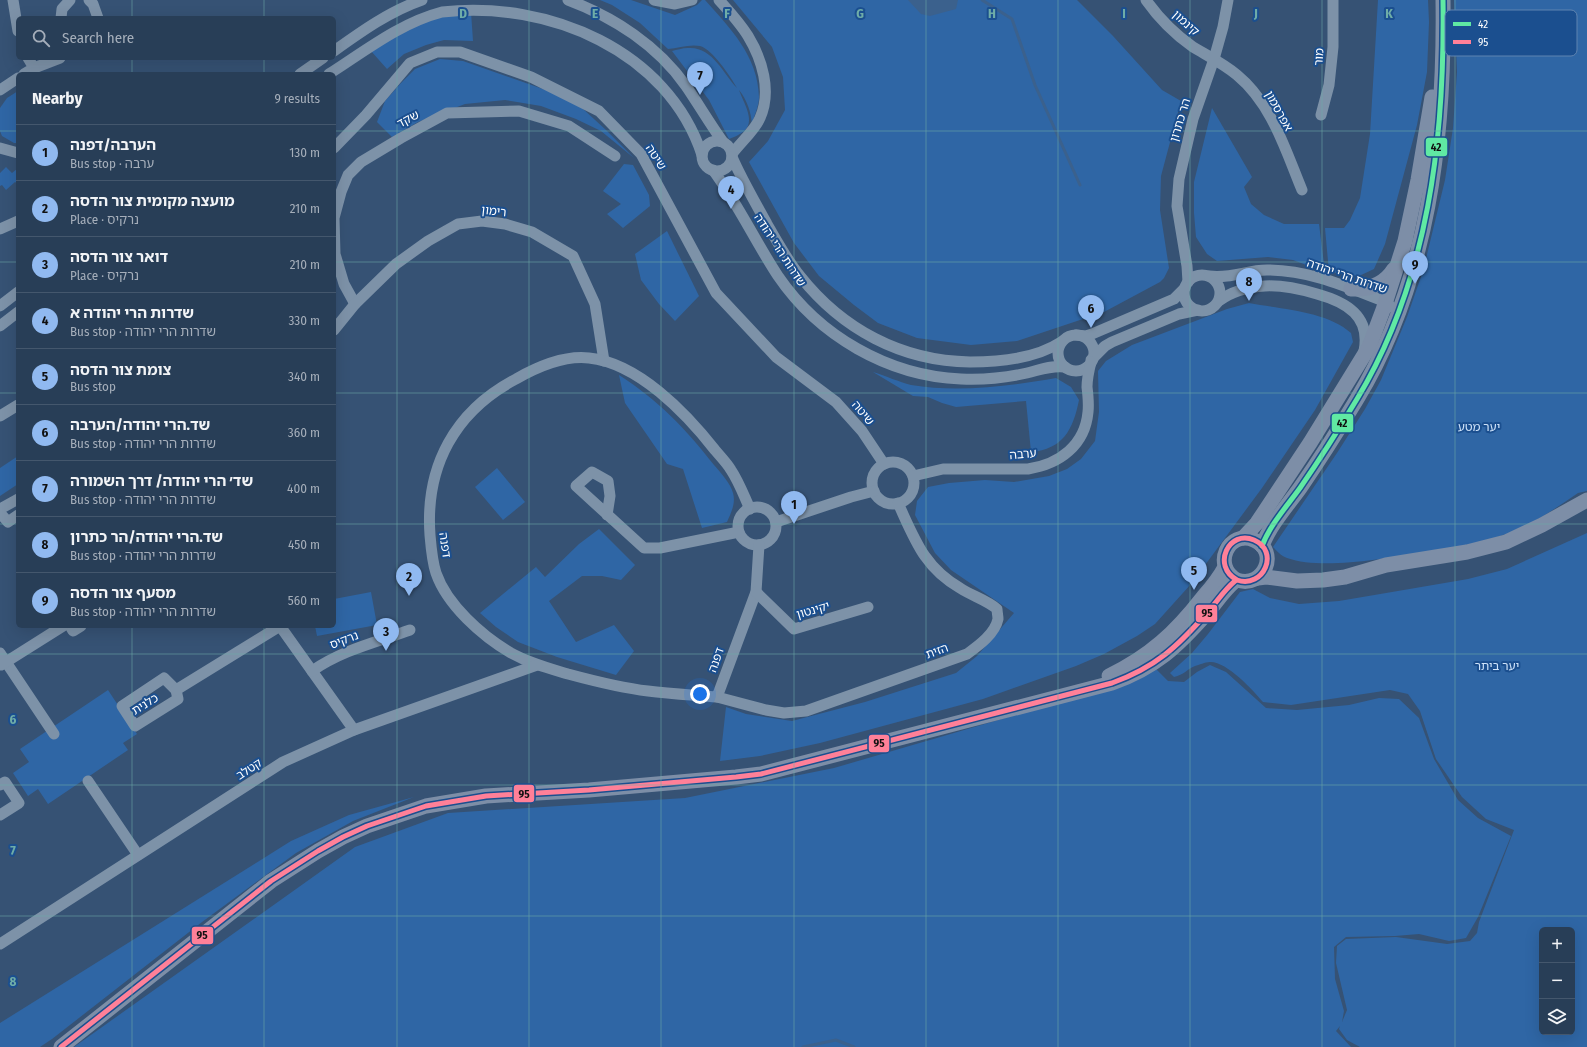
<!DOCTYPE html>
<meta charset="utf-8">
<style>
:root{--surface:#283e57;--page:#30455d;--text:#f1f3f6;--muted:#a5aeba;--line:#44576d;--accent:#90b9f0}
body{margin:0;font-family:"Fira Sans Condensed","Noto Sans Hebrew",sans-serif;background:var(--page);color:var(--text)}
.controls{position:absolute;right:12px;bottom:12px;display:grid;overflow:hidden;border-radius:6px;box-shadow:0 4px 16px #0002}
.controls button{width:36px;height:36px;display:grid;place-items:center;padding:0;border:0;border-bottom:1px solid var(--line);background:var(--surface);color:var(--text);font:20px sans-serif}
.you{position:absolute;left:700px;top:694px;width:14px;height:14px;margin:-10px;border:3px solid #fff;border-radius:50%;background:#1a73e8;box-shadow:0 0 0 6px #1a73e833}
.badge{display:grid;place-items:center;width:26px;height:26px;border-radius:50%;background:var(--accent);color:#111;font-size:13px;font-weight:700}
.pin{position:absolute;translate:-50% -33px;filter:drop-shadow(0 1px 2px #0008)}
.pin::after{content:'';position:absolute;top:21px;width:14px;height:12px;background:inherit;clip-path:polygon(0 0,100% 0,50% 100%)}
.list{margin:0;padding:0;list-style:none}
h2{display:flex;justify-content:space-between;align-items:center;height:52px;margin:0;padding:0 16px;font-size:17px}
h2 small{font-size:13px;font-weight:400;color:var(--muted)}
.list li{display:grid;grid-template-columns:26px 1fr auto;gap:12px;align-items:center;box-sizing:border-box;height:56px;padding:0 16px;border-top:1px solid var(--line)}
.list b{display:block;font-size:15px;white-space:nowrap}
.list p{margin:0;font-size:13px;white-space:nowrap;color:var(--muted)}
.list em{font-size:13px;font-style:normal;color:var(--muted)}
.icon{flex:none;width:22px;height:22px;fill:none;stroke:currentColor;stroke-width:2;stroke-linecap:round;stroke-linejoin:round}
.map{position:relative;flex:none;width:1587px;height:1047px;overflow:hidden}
.search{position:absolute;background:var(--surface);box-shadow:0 4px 16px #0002;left:16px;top:16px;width:320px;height:44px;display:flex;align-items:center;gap:10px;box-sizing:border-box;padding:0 14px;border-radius:6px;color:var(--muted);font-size:15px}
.panel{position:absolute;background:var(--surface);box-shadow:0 4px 16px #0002;left:16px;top:72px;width:320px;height:556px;border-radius:6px}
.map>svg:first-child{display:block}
.green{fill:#2f66a5;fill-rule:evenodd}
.water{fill:#3b618d}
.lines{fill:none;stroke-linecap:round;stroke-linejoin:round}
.stream{stroke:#3b618d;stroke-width:3}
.minor{stroke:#7d92a8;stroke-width:11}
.major{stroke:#7d8ea7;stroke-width:15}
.bus-1-casing{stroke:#1b4f8f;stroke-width:8}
.bus-2-casing{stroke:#1b4f8f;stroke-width:8}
.bus-1{stroke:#60e9a3;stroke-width:5}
.bus-2{stroke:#ff8098;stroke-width:5}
.grid{fill:none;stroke:#6fada8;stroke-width:1;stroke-opacity:0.55}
.labels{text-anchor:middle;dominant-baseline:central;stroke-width:4;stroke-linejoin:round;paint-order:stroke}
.street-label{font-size:12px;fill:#fff;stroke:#1b4f8f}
.park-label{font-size:12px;fill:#cfe3fa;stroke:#1b4f8f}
.key{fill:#1b4f8f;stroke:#5f84b1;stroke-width:1}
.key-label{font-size:11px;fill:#fff}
.grid-label{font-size:13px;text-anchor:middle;font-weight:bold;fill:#6fada8;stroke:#1b4f8f;stroke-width:4;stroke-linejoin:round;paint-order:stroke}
.line-badge{stroke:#1b4f8f;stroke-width:1.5}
.pale-badge-label{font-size:11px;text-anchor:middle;font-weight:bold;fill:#111}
</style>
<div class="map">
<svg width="1587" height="1047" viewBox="0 0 1587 1047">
<rect width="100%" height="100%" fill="#365274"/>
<g class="green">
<path d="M600,0H631L675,15L697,5L702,0H705C730,28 758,56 759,97C759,106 754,116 752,124C751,112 747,100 739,90C743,102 757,122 743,132C739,135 734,137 729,139L709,100L672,51C677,50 682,48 688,48C712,46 723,73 737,88C731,77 712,49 700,46C690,44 678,48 668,49L640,23L612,5Z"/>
<polygon points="733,0 1077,0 1113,36 1162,90 1181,101 1161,176 1160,210 1169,268 1164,278 1160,282 1104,312 1017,341 971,345 917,338 878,323 854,305 819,276 794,243 749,162 768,141 785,110 783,77 772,47"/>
<polygon points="1378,0 1428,0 1429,22 1427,72 1417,125 1385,244 1374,269 1359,276 1329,272 1325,228 1344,228 1350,220 1360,198 1370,134"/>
<path d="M1454,0H1587V491L1578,493C1560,505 1541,519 1521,528C1488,543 1452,548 1417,553C1381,559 1321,570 1287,558C1281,556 1277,551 1273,547L1337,453L1365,409L1381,380L1407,317L1423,271L1445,180L1453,128L1457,72Z"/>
<path d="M471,12L473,41L444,40L426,45L404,54L387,69L371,51C395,37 419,22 446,15C454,13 463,13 471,12Z"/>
<polygon points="440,59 463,61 560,95 582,108 606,130 634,158 601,131 576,119 541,106 505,100 465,104 418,122 392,137 377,122 385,101 400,84 415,69"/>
<polygon points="18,91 18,143 14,143 2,136 0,131 0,108 7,98"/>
<polygon points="1212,108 1252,177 1244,187 1251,204 1264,215 1284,224 1319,224 1325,272 1293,260 1268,257 1217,261 1207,254 1196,237 1194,213 1194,182"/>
<polygon points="624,164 633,165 649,195 650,206 623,228 607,214 621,204 603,191"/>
<polygon points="6,167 12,173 18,168 18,184 15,182 6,190 2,185 0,186 0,173"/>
<polygon points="667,231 699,296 675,321 659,304 641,280 635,254"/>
<path d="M1249,303C1280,309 1327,311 1351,333L1353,342L1315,410L1262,488L1191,584L1155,624L1137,636L1104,654L1076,666L983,699L820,743L760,756L720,761L726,707L746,714L792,721L865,702L956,673L977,656L1014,613L951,570L935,553L915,515L917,501L928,487L949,483L985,480L1014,482L1049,476L1067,469L1081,459L1095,441L1099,412L1098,371L1106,361L1132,345L1227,309Z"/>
<path d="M873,372C886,376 899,382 911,385C958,393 1010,386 1056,378L1071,387L1079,400C1073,430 1063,449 1031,452L1026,401L956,407L942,403L928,397L913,396Z"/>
<path d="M619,375C658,400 685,428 714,465C720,472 731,484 733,493C736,503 731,513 727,522L702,528L683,469L667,464L625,403Z"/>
<polygon points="18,456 18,484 0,496 0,468"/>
<polygon points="497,468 525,502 503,520 475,487"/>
<polygon points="599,529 635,565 621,580 602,576 582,576 549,601 576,642 614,625 634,651 616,675 557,657 518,642 496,627 480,613 536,567 545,577 579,544"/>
<path d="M1587,533V1047H1360L1347,1040L1339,1029L1340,1026L1336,1031L1351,1047H74L355,847L448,813L685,798L834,768L1074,698L1154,667L1168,681L1184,682L1197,672L1210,665L1226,672L1266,708L1297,710L1349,705L1379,698L1399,699L1419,718L1434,759L1458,800L1478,818L1511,836L1478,917L1466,938L1449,941L1419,934L1395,936L1346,937L1334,947L1335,979L1344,1011L1342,1022L1347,1010L1336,963L1337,946L1346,939L1396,937L1447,944L1470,941L1477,933L1479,922L1514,830L1486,819L1462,797L1436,759L1420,711L1408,694L1390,690L1291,705L1263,702C1253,690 1226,661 1210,662C1205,662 1199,665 1195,666C1187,669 1184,675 1174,677L1170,673L1192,653L1208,634L1240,592L1253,589L1270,598L1299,604L1339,601L1392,592L1468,579L1507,569ZM1542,930H1572V1032H1542Z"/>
<polygon points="371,592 377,625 317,636 315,626 334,626 334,599"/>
<polygon points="108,690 137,734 123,743 128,750 48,804 38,789 28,796 13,773 29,762 20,749"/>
<polygon points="414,797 353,821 296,853 202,922 52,1039 40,1047 0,1047 0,1023 291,841 349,815"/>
</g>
<polygon class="water" points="908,0 958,0 956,9 930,16 921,14"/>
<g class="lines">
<g class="stream">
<polyline points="982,0 1012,19 1035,85 1080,185"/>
<polyline points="803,1047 836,1040 854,1047"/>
</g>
<g class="minor">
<polyline points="13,0 18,31"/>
<polyline points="89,0 93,4 98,18"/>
<path d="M568,0C614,17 658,46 686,86C699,105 710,124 723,142"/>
<polyline points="654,0 675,4 692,0"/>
<path d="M719,0C729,11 740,23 748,36C762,59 772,91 760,118C755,130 740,143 732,154"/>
<path d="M1146,0C1158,17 1176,35 1193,47C1208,56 1224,64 1237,75C1272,104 1285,149 1302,190"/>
<polyline points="61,18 62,9 70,0"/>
<path d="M334,51C362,31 390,11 422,0"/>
<polyline points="34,68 60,58"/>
<polyline points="24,74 34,68 28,58"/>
<polyline points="300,74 323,58"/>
<path d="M329,74C365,51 400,23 442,12C549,0 668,51 702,155"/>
<polyline points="0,90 18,78"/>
<polyline points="1321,115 1329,85 1333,47 1333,0"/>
<circle cx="717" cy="156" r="15"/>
<polyline points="0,148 18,153"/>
<polyline points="334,148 366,115 410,63 437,52 460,52 531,77 599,111 641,154 716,293 776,357 836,402 862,431 884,464"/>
<path d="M732,157C742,180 755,202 767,224C777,241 787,260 800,276C842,329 901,361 970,362C1000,362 1035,359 1061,342"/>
<path d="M713,170C738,204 755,241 778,276C819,336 888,376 961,379C983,380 1005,378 1027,373C1040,370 1051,365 1065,367"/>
<polyline points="0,229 18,221"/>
<circle cx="1202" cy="293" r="18"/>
<path d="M1209,276C1232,279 1246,270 1267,270C1310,270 1347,287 1386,302L1391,307"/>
<polyline points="1188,282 1187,266 1177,206 1179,179 1193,119 1214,59 1223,27 1228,0"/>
<path d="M1219,301C1232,291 1249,287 1265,286C1283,285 1300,289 1317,294C1346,302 1371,316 1364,351"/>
<polyline points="355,304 344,284 335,254 334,218 341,192 348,175 361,162 401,138 447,113 519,111 569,126 615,156"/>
<polyline points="0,306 18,292"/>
<polyline points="0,326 18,312"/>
<polyline points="334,330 355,304 396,264 428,241 458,224 482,221 505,224 532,232 573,256 595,304 604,361"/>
<polyline points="1076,335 1086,336 1092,334 1174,299 1185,288"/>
<circle cx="1076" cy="353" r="18"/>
<polyline points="1091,360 1105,346 1112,342 1179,314 1198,310"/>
<polyline points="0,416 18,405"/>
<circle cx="893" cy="483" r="21"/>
<path d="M913,476L943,469H1028C1060,464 1085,445 1088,412C1089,403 1088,395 1087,387C1087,378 1089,370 1091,362"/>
<circle cx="757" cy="526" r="19"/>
<polyline points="0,509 18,499"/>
<path d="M750,509C744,496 739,482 731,470C727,463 720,456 715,450C686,413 638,363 589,358C563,355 537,367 516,379C455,411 425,466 430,535C431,547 432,561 436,573C447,605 482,636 511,653C529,663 548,668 568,674C594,681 621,688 648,691C671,694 694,695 717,697L756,592L759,545"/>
<polyline points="0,513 8,522 18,515"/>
<polyline points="607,515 610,496 608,481 592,472 576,486 644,548 660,548 739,532"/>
<polyline points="776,522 851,497 874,491"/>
<polyline points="756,592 794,629 868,607"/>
<polyline points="70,626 73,631 81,626"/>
<polyline points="280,626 354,730"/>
<polyline points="0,653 54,734"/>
<polyline points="1,665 63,626"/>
<path d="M312,671C342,650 377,642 410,630"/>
<polygon points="164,678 176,690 178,699 135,726 122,706"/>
<polyline points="176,690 280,626"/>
<path d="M717,697L766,710L784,713L806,711L967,654C978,646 995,634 998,619C998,616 997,612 997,609C987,600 972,596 960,588C924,567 915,540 898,503"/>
<polyline points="88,781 138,855"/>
<polyline points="0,785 5,782 19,803 0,815"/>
<polyline points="0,944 283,762 354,730 537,665"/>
</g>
<g class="major">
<path d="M1351,289C1369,290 1384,285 1394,269"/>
<polyline points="1243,538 1257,523 1310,443 1369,347 1383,310 1405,241 1418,180 1432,97"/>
<path d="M1262,546C1270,525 1287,506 1300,488C1320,459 1339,429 1357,399C1429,280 1445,137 1443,0"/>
<polyline points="1258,578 1266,577 1297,581 1323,580 1345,577 1386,565 1467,552 1506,542 1542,525 1587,500"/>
<path d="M1109,676C1150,656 1175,633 1203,597C1211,588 1219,578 1225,567"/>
<path d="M61,1047L271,881L318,851L343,837L367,826L426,806L486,796L589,790L736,777L761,774L1112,683C1156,667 1177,647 1207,613C1216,603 1224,590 1235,581L1237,580C1264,589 1280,551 1254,540C1229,529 1211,566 1237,580"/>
</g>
<defs>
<path id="bus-1" d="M1262,546C1270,525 1287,506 1300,488C1320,459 1339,429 1357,399C1429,280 1445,137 1443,0"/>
<path id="bus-2" d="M61,1047L271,881L318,851L343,837L367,826L426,806L486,796L589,790L736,777L761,774L1112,683C1156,667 1177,647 1207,613C1216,603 1224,590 1235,581L1237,580C1264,589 1280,551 1254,540C1229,529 1211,566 1237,580"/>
</defs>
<use href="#bus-1" class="bus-1-casing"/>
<use href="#bus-2" class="bus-2-casing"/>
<use href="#bus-1" class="bus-1"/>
<use href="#bus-2" class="bus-2"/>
</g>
<path class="grid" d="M132,0V18M264,0V18M397,0V1047M529,0V1047M661,0V1047M794,0V1047M926,0V1047M1058,0V1047M1190,0V1047M1322,0V1047M1455,0V1047M132,58V74M264,58V74M0,131H18M334,131H1587M0,262H18M334,262H1587M0,393H18M334,393H1587M0,524H18M334,524H1587M132,626V1047M264,626V1047M0,654H1587M0,785H1587M0,916H1587"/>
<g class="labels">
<g class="street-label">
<text transform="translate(1186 23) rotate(42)">קינמון</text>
<text transform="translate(1319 57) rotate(-86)">מור</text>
<text transform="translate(1279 111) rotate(61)">אפרסמון</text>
<text transform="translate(408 119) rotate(-28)">שקד</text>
<text transform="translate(1180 120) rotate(-73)">הר כתרון</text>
<text transform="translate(656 157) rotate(58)">שיטה</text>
<text transform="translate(494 211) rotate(6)">רימון</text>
<text transform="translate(780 250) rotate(57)">שדרות הרי יהודה</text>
<text transform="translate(1347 276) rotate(19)">שדרות הרי יהודה</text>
<text transform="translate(863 413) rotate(50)">שיטה</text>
<text transform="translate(1023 454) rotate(-5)">ערבה</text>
<text transform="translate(445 545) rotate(82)">דפנה</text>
<text transform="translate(813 610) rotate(-16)">יקינטון</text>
<text transform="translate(344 640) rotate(-21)">נרקיס</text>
<text transform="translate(937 651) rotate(-20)">הזית</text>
<text transform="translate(716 660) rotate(-70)">דפנה</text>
<text transform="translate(145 704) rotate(-32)">כלנית</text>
<text transform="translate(249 769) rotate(-33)">קטלב</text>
</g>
<g class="park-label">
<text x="1479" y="427">יער מטע</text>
<text x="1497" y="666">יער ביתר</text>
</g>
</g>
<rect x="1445" y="10" width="132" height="46" rx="6" class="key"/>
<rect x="1453" y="22" width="18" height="4" fill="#60e9a3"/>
<rect x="1453" y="40" width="18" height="4" fill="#ff8098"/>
<g class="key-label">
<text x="1478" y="28">42</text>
<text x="1478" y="46">95</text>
</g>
<g class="grid-label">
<text x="463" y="18">D</text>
<text x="595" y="18">E</text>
<text x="727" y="18">F</text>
<text x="860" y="18">G</text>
<text x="992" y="18">H</text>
<text x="1124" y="18">I</text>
<text x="1256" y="18">J</text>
<text x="1389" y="18">K</text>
<text x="13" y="724">6</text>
<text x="13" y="855">7</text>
<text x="13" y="986">8</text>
</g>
<g class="line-badge">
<rect x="1425" y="137" width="23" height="20" rx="4" fill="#60e9a3"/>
<rect x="1331" y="413" width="23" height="20" rx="4" fill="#60e9a3"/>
<rect x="1195" y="604" width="23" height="19" rx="4" fill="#ff8098"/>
<rect x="868" y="734" width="22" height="19" rx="4" fill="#ff8098"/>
<rect x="513" y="784" width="22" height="19" rx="4" fill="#ff8098"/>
<rect x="191" y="926" width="23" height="19" rx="4" fill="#ff8098"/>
</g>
<g class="pale-badge-label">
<text x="1436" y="151">42</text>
<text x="1342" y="427">42</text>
<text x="1207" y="617">95</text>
<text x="879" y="747">95</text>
<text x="524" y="798">95</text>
<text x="202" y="939">95</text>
</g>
</svg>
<div class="controls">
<button>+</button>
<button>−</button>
<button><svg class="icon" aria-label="layers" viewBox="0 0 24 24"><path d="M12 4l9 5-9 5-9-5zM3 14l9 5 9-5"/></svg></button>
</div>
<div class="you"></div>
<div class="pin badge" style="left:794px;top:524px">1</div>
<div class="pin badge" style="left:409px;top:596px">2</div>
<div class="pin badge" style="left:386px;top:651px">3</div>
<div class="pin badge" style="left:731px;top:209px">4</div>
<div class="pin badge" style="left:1194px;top:590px">5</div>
<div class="pin badge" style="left:1091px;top:328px">6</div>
<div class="pin badge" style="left:700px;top:95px">7</div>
<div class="pin badge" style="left:1249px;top:301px">8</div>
<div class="pin badge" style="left:1415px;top:284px">9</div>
<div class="search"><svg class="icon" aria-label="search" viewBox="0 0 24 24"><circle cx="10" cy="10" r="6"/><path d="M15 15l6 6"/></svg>Search here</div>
<section class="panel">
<h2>Nearby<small>9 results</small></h2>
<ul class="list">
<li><span class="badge">1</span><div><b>הערבה/דפנה</b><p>Bus stop · ערבה</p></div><em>130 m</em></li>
<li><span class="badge">2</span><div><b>מועצה מקומית צור הדסה</b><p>Place · נרקיס</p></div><em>210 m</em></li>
<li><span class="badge">3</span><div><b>דואר צור הדסה</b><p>Place · נרקיס</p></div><em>210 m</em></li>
<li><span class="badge">4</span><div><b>שדרות הרי יהודה א</b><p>Bus stop · שדרות הרי יהודה</p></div><em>330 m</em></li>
<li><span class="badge">5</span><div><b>צומת צור הדסה</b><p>Bus stop</p></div><em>340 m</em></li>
<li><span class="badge">6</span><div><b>שד.הרי יהודה/הערבה</b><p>Bus stop · שדרות הרי יהודה</p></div><em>360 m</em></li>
<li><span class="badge">7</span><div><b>שד׳ הרי יהודה/ דרך השמורה</b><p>Bus stop · שדרות הרי יהודה</p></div><em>400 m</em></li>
<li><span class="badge">8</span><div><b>שד.הרי יהודה/הר כתרון</b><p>Bus stop · שדרות הרי יהודה</p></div><em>450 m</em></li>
<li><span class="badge">9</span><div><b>מסעף צור הדסה</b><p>Bus stop · שדרות הרי יהודה</p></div><em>560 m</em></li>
</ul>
</section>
</div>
